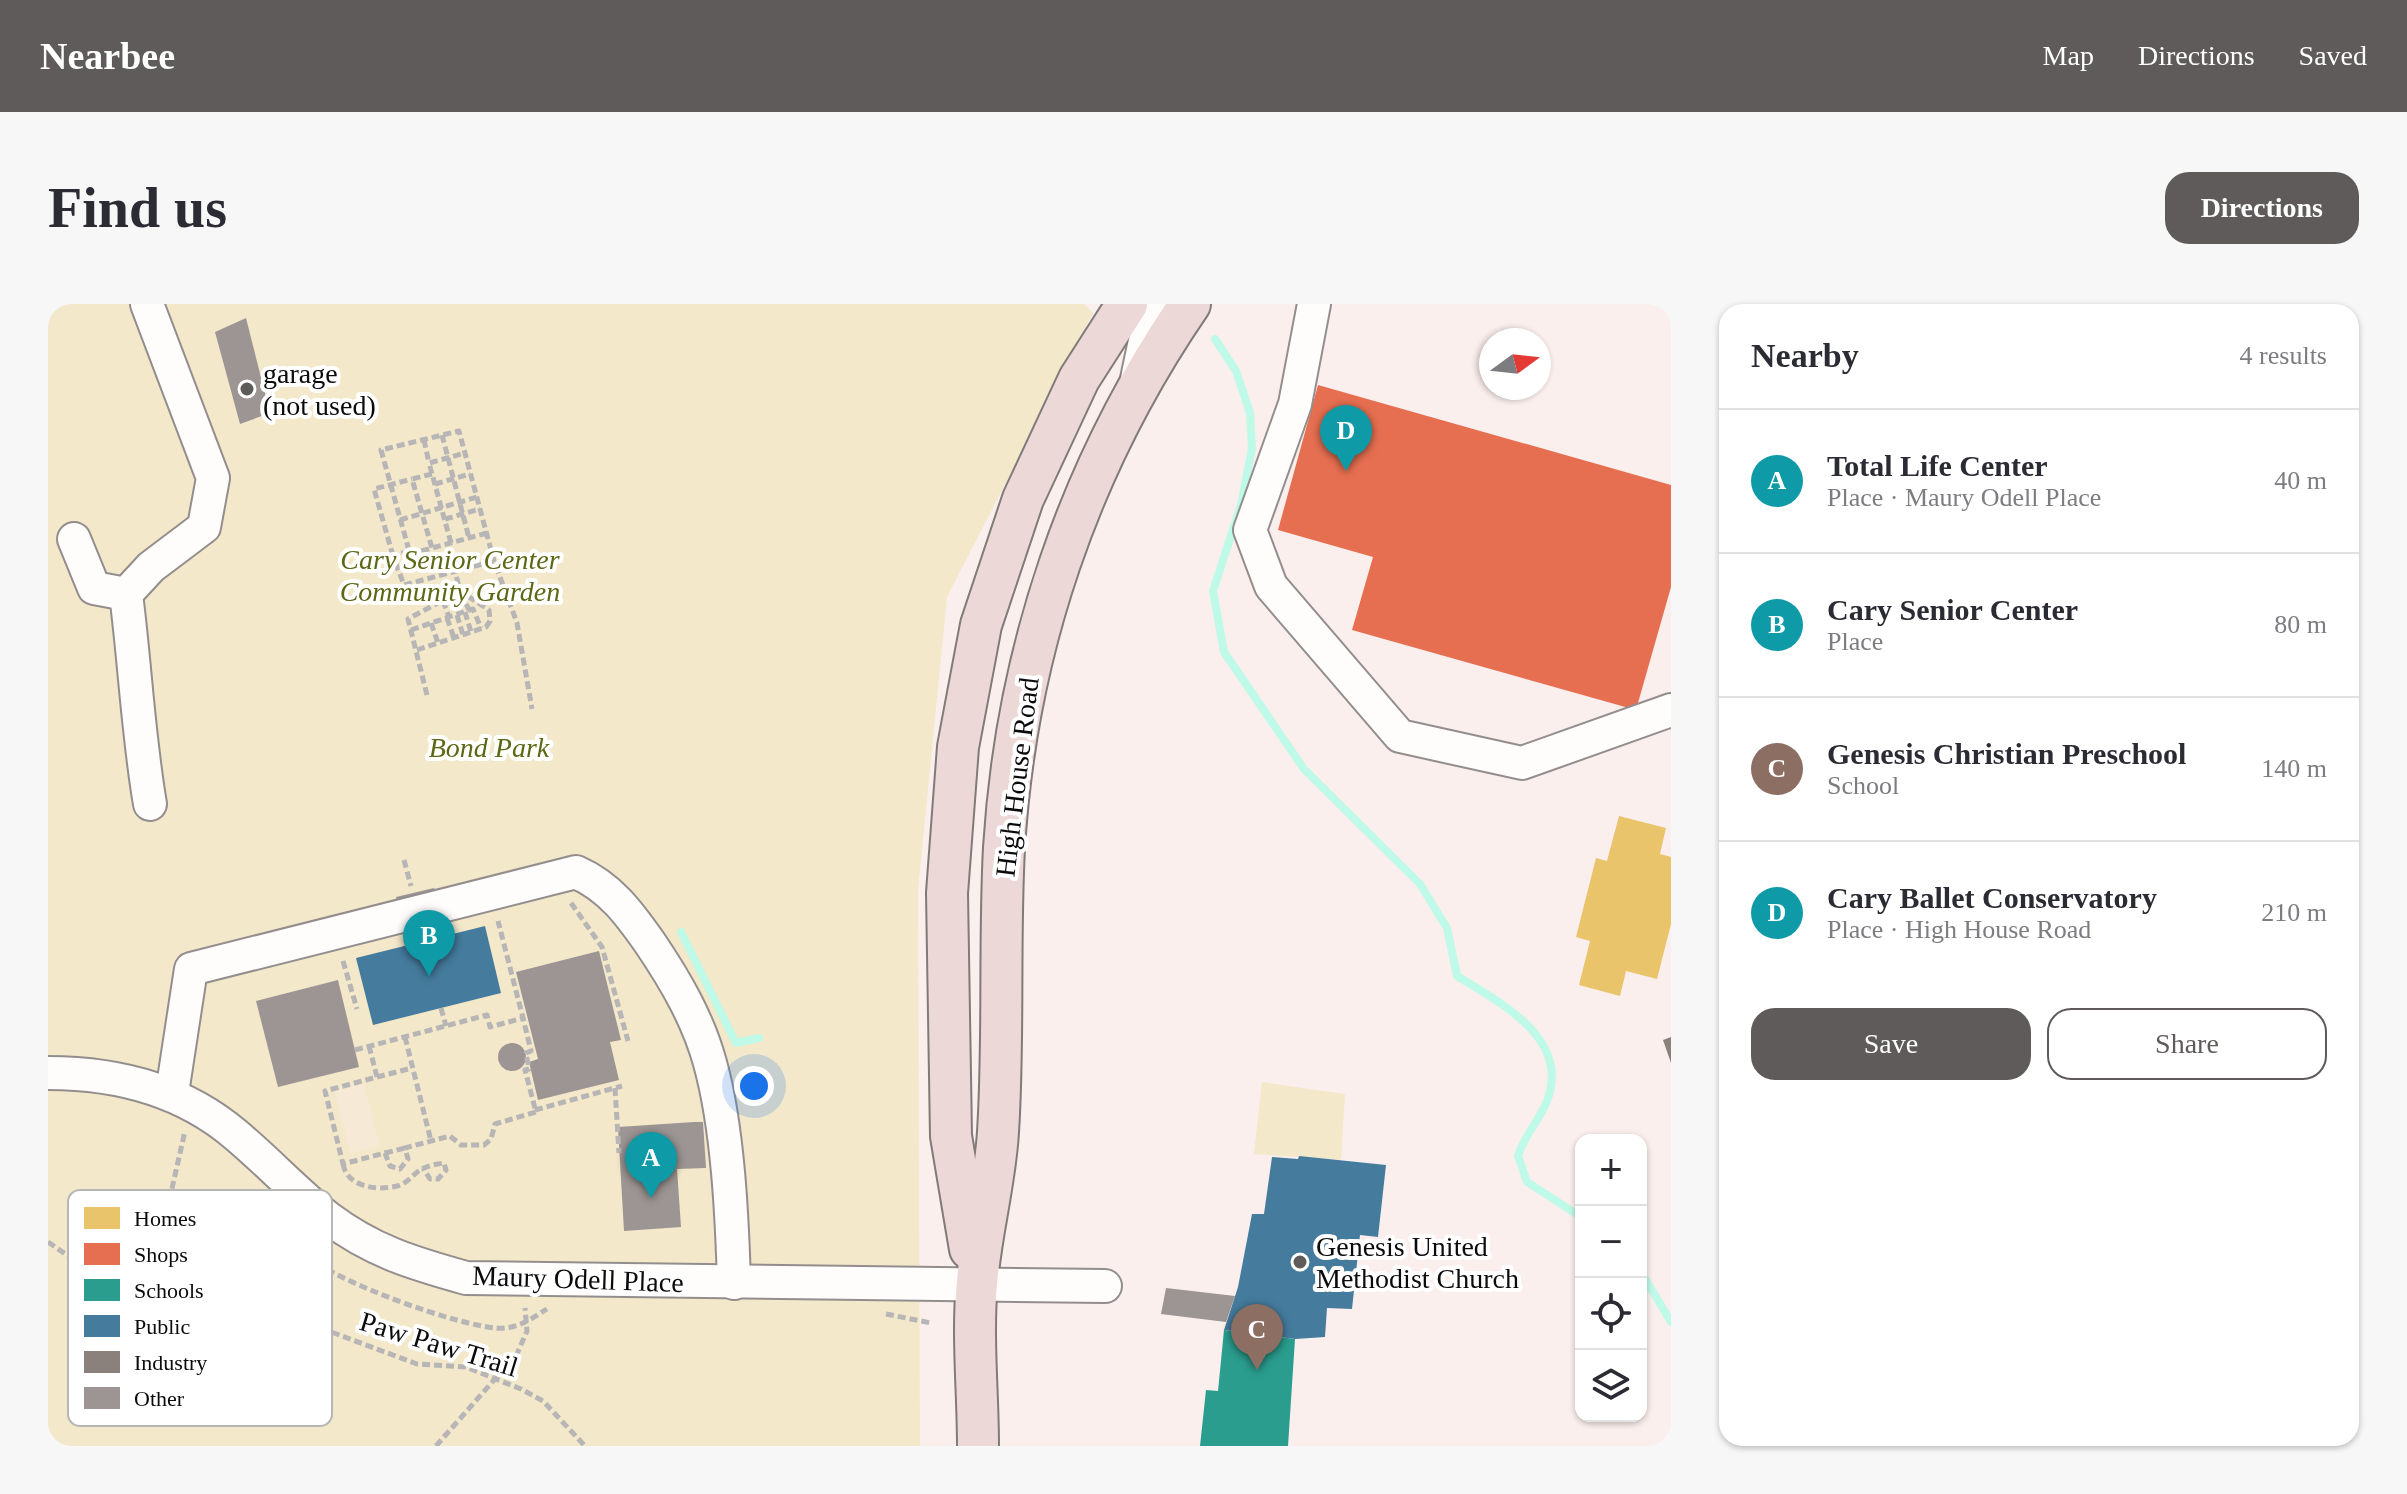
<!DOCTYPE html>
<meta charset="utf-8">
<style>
:root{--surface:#fff;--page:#f7f7f7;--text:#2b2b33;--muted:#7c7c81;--line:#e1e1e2;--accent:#5f5b5a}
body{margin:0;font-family:"Times New Roman",serif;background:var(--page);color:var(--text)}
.controls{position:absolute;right:24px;bottom:24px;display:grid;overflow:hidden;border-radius:16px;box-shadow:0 2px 6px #0004}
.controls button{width:72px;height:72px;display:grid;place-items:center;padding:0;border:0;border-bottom:2px solid var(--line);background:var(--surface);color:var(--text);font:40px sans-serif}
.compass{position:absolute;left:1431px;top:24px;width:72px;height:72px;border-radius:50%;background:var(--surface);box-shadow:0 2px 6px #0004;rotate:75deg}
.you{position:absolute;left:706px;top:782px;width:28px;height:28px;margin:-20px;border:6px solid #fff;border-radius:50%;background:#1a73e8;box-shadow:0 0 0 12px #1a73e833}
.badge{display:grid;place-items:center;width:52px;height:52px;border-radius:50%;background:var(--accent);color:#fff;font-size:26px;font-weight:700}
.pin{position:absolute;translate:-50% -66px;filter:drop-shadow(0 2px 4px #0008)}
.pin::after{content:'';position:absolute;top:42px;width:28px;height:24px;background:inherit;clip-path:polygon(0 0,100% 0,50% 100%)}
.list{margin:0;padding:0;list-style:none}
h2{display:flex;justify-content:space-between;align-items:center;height:104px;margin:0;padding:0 32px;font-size:34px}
h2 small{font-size:26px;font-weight:400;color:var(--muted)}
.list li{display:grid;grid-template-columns:52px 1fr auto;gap:24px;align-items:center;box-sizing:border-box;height:144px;padding:0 32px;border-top:2px solid var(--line)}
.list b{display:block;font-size:30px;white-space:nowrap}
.list p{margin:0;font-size:26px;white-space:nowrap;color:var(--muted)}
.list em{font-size:26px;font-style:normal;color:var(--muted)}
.actions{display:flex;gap:16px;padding:24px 32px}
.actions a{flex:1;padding:18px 0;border:2px solid var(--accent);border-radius:24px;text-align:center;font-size:28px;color:var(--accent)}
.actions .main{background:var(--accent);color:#fff}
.icon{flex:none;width:44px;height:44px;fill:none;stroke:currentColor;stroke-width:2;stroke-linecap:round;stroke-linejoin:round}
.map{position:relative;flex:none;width:1623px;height:1142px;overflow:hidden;border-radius:24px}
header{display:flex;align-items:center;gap:48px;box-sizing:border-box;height:112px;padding:0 40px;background:var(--accent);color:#fff}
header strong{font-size:38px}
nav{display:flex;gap:44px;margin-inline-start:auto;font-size:28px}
.intro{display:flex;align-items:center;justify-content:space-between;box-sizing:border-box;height:192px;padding:0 48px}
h1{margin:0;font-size:56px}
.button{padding:20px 36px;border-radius:24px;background:var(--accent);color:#fff;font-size:28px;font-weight:700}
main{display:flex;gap:48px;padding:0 48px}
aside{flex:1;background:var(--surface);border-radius:24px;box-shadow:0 2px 6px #0004}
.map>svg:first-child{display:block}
.green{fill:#f3e8ca}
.pitch{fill:#f6e9d5}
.homes{fill:#e9c46a}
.shops{fill:#e76f51}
.schools{fill:#2a9d8f}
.public{fill:#457b9d}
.industry{fill:#8a817c}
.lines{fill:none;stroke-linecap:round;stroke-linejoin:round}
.stream{stroke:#bff9e7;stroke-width:8}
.building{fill:#9c9594}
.minor-casing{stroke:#938e8d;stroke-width:36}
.major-casing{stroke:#807b7a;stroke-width:44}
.path{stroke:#b7b5b5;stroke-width:5;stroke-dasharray:8 4;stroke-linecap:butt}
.minor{stroke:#fefdfc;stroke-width:32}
.major{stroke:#ecd8d6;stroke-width:40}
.poi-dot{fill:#5f5b5a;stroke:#fff;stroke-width:3}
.labels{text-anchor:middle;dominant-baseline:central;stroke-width:8;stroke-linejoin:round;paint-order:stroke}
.poi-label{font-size:28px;fill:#0b0b0b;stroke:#fff;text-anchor:start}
.park-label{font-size:28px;font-style:italic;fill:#5d6815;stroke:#fff}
.street-label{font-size:28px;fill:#0b0b0b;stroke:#fff}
.key{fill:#fff;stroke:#b6b6b6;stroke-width:2}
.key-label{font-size:22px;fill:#0b0b0b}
</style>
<header>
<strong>Nearbee</strong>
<nav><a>Map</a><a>Directions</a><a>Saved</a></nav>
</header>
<div class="intro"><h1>Find us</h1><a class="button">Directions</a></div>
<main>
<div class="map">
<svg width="1623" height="1142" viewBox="0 0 1623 1142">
<rect width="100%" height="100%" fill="#faefed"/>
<g class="green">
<polygon points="0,0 1037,0 1045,9 899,293 870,587 872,1142 0,1142"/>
<polygon points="1214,778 1297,790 1293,856 1206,850"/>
</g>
<polygon class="pitch" points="316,779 332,842 302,850 286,787"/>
<polygon class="homes" points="1571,512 1618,524 1612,550 1623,553 1623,620 1609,675 1578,667 1572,692 1531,681 1542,637 1528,633 1548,554 1559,557"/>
<polygon class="shops" points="1270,81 1623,181 1623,283 1588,406 1304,326 1325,253 1230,226"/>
<polygon class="schools" points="1176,1026 1247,1035 1240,1142 1152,1142 1158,1086 1170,1087"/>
<g class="public">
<polygon points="437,622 453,689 325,721 308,654"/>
<polygon points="1251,852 1338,861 1330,933 1312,931 1304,1005 1279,1004 1277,1033 1247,1035 1176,1026 1190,983 1204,910 1216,910 1224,853 1250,855"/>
</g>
<polygon class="industry" points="1623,733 1623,759 1615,736"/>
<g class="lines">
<g class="stream">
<path d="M1167,35L1188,67L1202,109L1204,144L1193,201L1165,287L1176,348L1256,465L1372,580L1399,624L1409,672C1453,699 1523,735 1499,797C1491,817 1476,832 1470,852L1479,878L1533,913"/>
<polyline points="633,628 688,739 711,734"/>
<polyline points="1593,968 1623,1018"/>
</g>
</g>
<g class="building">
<polygon points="198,14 222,109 192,120 167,28"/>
<polygon points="386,584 396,622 386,625 388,634 369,639 368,628 357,631 348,593"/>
<polygon points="551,647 573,736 562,738 571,776 490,796 481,758 490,755 468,668"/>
<polygon points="290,676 311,763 230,783 208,697"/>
<circle cx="464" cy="753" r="14"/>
<polygon points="646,818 655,818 658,864 629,865 633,923 576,927 570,823"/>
<polygon points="1118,984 1187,992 1178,1018 1113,1010"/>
</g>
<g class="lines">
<defs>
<g id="minor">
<path d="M99,0L165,174L156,223L103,263L78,290C87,360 90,430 102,500"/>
<polyline points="1266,0 1247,100 1202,226 1223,282 1352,432 1474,459 1623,406"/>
<polyline points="1089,75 1103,8 1108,0"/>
<polyline points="26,235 46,284 78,290"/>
<path d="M0,769C69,769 134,785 188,831C219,857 247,887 279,913C324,947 364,959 418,974L1057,982"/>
<path d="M124,789L143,665L528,568C562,583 581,609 602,639C627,676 650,715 662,759C680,824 684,912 686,979"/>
</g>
<g id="major">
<polyline points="922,945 903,832 899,589 910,443 933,321 975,195 1031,75 1079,0"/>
<path d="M930,1142C930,1088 924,1032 929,978C933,928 947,879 950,828C956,734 951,638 956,544C968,348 1031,162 1142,0"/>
</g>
</defs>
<use href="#minor" class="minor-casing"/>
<use href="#major" class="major-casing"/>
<g class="path">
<polyline points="394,131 421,234"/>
<polyline points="376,136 381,159"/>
<polyline points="384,170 364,175 384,244"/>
<polyline points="387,180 422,170"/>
<polyline points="397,215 432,205"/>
<polyline points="352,216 429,193"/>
<polyline points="439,229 362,250 333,146 411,127 446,257 469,319 484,405"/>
<polyline points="403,239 381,159 417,149"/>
<polyline points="361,247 345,252 356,281 446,257"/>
<polyline points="345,252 326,185 364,175"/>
<polyline points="395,297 401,313"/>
<polyline points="421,306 425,305 433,324"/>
<polyline points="417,308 423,328"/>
<polyline points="409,311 415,331"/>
<polyline points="399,314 406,334"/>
<polyline points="383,319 390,339"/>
<polyline points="363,326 421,306 412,287"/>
<polyline points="369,346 438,323 442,317 441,306 412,287"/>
<polyline points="379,391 360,315 412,287 407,267"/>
<polyline points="356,556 363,582"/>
<polyline points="523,599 554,643 580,737"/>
<polyline points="295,657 309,705"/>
<polyline points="393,704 398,722"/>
<polyline points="357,733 383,837"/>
<polyline points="321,742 329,773 277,787 295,860 337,849 342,862 352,865 360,855 357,844 402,832 413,841 436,841 443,835 447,820 488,808 477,766 481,765 478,749 483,747 475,714"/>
<polyline points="307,746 439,711 442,723 475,714 450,617"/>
<polyline points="329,773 364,764"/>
<polyline points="567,784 571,849"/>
<polyline points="487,806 574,782"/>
<polyline points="337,849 357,844"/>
<path d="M295,860C299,883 329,887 349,882C361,879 366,868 376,864C382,861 390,860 396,859L398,866L390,875H382L375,864"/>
<path d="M233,912C240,926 249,942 261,953C291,979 408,1021 448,1024C468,1026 483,1015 499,1005"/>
<polyline points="0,938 26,956 152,952 211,982 243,1013 369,1060 418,1063 473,1085 495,1097 537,1142"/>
<polyline points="108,955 137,827"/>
<polyline points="838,1010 883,1019"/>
<polyline points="388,1142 469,1050 479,1027 477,1004"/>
</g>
<use href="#minor" class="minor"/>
<use href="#major" class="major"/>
</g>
<g class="poi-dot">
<circle cx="199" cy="85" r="8"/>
<circle cx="1252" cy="958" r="8"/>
</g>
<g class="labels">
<g class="poi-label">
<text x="215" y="69">garage<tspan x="215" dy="32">(not used)</tspan></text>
<text x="1268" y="942">Genesis United<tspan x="1268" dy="32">Methodist Church</tspan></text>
</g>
<g class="park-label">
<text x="402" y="255">Cary Senior Center<tspan x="402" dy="32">Community Garden</tspan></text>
<text x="441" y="443">Bond Park</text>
</g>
<g class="street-label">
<text transform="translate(969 473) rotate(-83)">High House Road</text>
<text transform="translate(530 975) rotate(2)">Maury Odell Place</text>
<text transform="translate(391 1040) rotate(17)">Paw Paw Trail</text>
</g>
</g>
<rect x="20" y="886" width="264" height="236" rx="12" class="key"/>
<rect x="36" y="903" width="36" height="22" fill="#e9c46a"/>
<rect x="36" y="939" width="36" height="22" fill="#e76f51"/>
<rect x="36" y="975" width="36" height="22" fill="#2a9d8f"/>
<rect x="36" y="1011" width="36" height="22" fill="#457b9d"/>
<rect x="36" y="1047" width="36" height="22" fill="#8a817c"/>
<rect x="36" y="1083" width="36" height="22" fill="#9c9594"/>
<g class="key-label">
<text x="86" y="922">Homes</text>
<text x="86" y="958">Shops</text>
<text x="86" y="994">Schools</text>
<text x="86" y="1030">Public</text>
<text x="86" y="1066">Industry</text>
<text x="86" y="1102">Other</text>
</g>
</svg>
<div class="controls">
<button>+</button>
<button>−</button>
<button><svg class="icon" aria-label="locate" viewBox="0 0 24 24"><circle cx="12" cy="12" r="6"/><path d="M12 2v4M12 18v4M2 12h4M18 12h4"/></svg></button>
<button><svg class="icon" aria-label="layers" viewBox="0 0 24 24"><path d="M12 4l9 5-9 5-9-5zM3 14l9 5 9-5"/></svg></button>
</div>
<svg class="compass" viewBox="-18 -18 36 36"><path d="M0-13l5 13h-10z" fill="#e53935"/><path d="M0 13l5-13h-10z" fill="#7c7c81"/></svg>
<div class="you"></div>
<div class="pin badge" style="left:603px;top:894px;background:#0f9aa8">A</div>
<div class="pin badge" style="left:381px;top:672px;background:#0f9aa8">B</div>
<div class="pin badge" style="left:1209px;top:1066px;background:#8d6e63">C</div>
<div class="pin badge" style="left:1298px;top:167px;background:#0f9aa8">D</div>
</div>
<aside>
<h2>Nearby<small>4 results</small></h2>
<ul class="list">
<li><span class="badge" style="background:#0f9aa8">A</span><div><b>Total Life Center</b><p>Place · Maury Odell Place</p></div><em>40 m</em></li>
<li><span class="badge" style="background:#0f9aa8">B</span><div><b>Cary Senior Center</b><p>Place</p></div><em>80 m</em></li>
<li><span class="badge" style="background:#8d6e63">C</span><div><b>Genesis Christian Preschool</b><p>School</p></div><em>140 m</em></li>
<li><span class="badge" style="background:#0f9aa8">D</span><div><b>Cary Ballet Conservatory</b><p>Place · High House Road</p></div><em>210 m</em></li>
</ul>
<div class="actions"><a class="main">Save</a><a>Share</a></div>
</aside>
</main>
